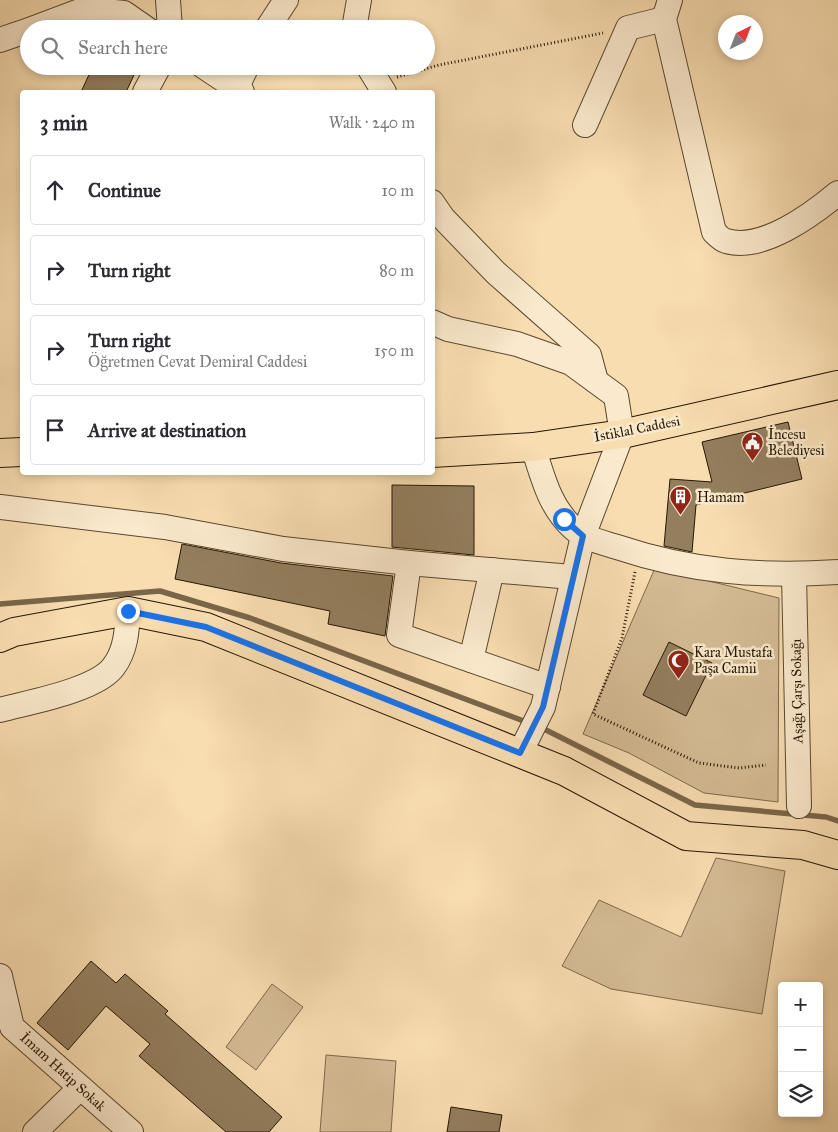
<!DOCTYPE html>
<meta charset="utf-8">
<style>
:root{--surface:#fff;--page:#f7f7f7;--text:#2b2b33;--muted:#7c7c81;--line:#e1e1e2}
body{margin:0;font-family:"IM FELL Great Primer",serif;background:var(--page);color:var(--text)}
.controls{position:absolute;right:15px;bottom:15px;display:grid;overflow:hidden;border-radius:5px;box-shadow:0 2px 8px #0003}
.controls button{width:45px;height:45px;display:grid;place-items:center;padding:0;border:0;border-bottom:1px solid var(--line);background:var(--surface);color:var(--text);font:25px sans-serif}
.compass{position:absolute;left:718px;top:15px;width:45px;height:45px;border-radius:50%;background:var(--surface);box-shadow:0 2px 8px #0003;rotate:42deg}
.stop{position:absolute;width:15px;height:15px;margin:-11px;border:4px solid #1a73e8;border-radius:50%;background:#fff}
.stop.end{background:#1a73e8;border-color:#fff;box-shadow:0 1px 5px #0008}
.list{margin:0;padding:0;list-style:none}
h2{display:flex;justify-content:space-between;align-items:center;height:65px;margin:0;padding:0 20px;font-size:21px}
h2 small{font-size:16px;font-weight:400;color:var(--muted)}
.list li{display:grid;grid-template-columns:32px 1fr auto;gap:15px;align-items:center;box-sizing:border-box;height:70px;margin:0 10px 10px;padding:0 10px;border:1px solid var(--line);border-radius:5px}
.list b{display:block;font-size:19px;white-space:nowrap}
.list p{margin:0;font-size:16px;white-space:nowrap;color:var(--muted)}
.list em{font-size:16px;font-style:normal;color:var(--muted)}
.icon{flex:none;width:28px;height:28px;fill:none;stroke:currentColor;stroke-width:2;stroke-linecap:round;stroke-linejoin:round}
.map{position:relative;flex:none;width:838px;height:1132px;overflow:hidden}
.search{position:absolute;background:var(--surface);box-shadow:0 2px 8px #0003;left:20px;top:20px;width:415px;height:55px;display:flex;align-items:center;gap:12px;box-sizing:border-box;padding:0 18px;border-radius:28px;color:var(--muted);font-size:19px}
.panel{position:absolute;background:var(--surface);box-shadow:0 2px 8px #0003;left:20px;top:90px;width:415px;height:385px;border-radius:5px}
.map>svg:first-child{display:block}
.green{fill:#d4bb94;stroke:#7d694c}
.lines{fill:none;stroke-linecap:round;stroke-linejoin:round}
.stream{stroke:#796648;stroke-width:5.5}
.building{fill:#937e5e;stroke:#261704}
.minor-casing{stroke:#5a482f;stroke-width:26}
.major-casing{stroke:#261704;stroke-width:30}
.path{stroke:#261704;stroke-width:3;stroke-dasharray:1 2.5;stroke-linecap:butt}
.minor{stroke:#fae9cc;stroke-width:24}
.major{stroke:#f8ddb1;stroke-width:28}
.route{stroke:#1a73e8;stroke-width:6}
.labels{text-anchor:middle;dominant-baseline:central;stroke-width:5;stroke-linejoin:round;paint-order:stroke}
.street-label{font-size:14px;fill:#261704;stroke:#fae9cc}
.poi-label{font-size:14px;fill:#261704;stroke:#fae9cc;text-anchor:start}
</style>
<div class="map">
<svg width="838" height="1132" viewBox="0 0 838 1132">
<rect width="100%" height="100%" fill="#f8ddb1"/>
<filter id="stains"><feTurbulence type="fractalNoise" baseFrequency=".004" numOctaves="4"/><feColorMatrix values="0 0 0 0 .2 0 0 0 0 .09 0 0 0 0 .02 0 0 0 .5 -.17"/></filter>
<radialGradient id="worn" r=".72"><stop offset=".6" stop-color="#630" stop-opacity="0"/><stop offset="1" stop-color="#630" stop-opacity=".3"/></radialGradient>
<g class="green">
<polygon points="655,568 779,598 778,802 704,793 629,753 583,734"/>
<polygon points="716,858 785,871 762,1014 611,989 562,966 599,900 681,937"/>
<polygon points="272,984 303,1007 256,1070 226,1047"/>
<polygon points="326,1055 396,1061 391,1132 320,1132"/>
</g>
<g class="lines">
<g class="stream">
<polyline points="0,604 160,591 250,618 529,723"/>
<polyline points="540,727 695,805 826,817 838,821"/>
</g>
</g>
<g class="building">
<polygon points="93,66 114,66 134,75 126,92 81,92"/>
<polygon points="788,422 802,479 696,505 692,552 664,546 670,479 712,482 702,442"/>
<polygon points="392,485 474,486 474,555 392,547"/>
<polygon points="182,544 281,563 393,576 385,636 328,624 330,611 175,579"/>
<polygon points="669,642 712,663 686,716 643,695"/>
<polygon points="91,961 116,983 125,974 168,1011 165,1014 282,1117 269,1132 226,1132 139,1056 150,1044 106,1006 68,1050 37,1023"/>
<polygon points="451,1107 502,1115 499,1132 447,1132"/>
</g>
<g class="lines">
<defs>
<g id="minor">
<polyline points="168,0 170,29"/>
<path d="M670,0L664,19L714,232C717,235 722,240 726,241C762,252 813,214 838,193"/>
<polyline points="32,29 85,9 124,13 147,29"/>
<polyline points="267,29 286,0"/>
<polyline points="354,29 359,0"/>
<polyline points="0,40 29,30"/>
<polyline points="203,66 242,92"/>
<polyline points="368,66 384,92"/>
<polyline points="236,89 247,66"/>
<polyline points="145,92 159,66"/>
<polyline points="585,125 628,28 664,19"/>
<polyline points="432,202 443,218 496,273 589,355 596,381"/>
<polyline points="432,322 448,329 517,344 571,363 616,396 622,434 583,536 543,707 520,753"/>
<path d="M533,447C543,477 549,506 573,528C585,539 601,542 617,547C692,572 760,577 838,572"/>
<polyline points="0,507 165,527 283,549 409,563 572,577"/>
<polyline points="409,563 399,635 548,687"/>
<polyline points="794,575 799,806"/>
<polyline points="471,660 492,570"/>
<path d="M0,710C29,702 98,690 114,666C126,650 127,630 128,611"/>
<polyline points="0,976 12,1027 131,1132"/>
<polyline points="35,1132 79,1089"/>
</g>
<g id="major">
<polyline points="0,453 22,452"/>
<polyline points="432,453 533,447 622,434 838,385"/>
<polyline points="0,638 14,632 128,611 206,627 564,771 686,836 803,845 838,855"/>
</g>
</defs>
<use href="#minor" class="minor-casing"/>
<use href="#major" class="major-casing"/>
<g class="path">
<polyline points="397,77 439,65 603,33"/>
<polyline points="635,572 622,638 593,714 699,763 739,768 766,765"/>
</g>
<use href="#minor" class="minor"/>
<use href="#major" class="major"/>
</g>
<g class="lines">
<polyline class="route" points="128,611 206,627 520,753 543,707 583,536 564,519"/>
</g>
<defs>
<symbol id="civic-pin" viewBox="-11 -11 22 30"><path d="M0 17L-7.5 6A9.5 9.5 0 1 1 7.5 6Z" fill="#8f2418" stroke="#fae9cc"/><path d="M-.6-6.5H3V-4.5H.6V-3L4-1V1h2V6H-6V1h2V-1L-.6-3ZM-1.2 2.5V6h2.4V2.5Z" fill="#fff"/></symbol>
<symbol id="building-pin" viewBox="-11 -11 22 30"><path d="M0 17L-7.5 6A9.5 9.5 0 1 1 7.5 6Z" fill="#8f2418" stroke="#fae9cc"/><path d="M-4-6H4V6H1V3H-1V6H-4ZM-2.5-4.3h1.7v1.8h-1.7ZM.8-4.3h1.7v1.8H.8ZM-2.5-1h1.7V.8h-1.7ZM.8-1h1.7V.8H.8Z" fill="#fff"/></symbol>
<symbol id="mosque-pin" viewBox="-11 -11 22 30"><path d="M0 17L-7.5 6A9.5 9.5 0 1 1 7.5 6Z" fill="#8f2418" stroke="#fae9cc"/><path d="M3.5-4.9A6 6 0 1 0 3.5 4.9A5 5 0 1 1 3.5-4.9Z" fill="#fff"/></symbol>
</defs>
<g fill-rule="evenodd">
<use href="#civic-pin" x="740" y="430" width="25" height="34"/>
<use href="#building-pin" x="668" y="484" width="25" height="34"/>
<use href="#mosque-pin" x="666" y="648" width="25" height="34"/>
</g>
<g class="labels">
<g class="street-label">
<text transform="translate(637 429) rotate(-11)">İstiklal Caddesi</text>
<text transform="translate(797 691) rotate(-91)">Aşağı Çarşı Sokağı</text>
<text transform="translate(63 1072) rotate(42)">İmam Hatip Sokak</text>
</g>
<g class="poi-label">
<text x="768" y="434">İncesu<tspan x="768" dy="16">Belediyesi</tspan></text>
<text x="697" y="497">Hamam</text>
<text x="694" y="652">Kara Mustafa<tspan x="694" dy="16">Paşa Camii</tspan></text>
</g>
</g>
<rect width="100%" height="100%" filter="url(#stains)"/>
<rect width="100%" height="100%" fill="url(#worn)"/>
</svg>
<div class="controls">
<button>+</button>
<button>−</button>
<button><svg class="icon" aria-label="layers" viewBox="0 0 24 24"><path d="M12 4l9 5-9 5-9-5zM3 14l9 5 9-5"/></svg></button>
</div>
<svg class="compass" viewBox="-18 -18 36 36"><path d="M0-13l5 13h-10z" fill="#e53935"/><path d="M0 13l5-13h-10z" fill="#7c7c81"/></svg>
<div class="stop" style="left:564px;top:519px"></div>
<div class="stop end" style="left:128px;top:611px"></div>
<div class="search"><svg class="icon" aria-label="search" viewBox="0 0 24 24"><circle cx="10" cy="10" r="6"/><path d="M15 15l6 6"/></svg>Search here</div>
<section class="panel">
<h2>3 min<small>Walk · 240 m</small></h2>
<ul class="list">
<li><svg class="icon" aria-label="ahead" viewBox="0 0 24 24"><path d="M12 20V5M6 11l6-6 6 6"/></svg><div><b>Continue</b></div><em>10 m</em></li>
<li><svg class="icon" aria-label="right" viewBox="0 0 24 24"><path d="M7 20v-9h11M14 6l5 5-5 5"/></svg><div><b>Turn right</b></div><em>80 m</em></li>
<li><svg class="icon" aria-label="right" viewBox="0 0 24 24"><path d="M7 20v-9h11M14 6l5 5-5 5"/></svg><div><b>Turn right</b><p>Öğretmen Cevat Demiral Caddesi</p></div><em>150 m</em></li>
<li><svg class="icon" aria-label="arrive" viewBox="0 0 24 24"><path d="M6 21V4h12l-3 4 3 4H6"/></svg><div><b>Arrive at destination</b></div></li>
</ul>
</section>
</div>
